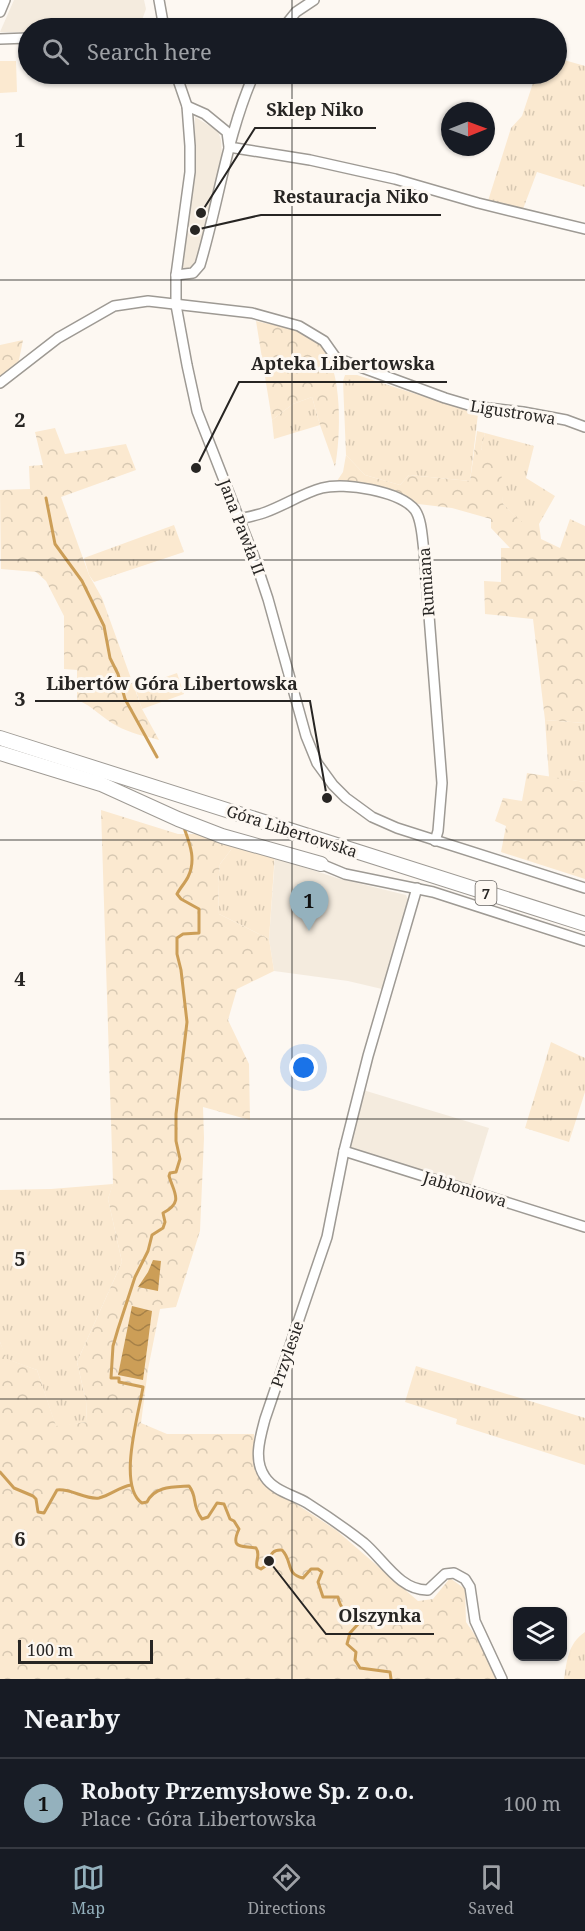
<!DOCTYPE html>
<meta charset="utf-8">
<style>
:root{--surface:#171b24;--page:#20242c;--text:#f1f3f6;--muted:#9ea1a6;--line:#363941;--accent:#94b1bd}
body{margin:0;font-family:"Noto Serif",serif;background:var(--page);color:var(--text)}
.controls{position:absolute;right:18px;bottom:18px;display:grid;overflow:hidden;border-radius:12px;box-shadow:0 2px 4px #0004}
.controls button{width:54px;height:54px;display:grid;place-items:center;padding:0;border:0;border-bottom:2px solid var(--line);background:var(--surface);color:var(--text);font:30px sans-serif}
.compass{position:absolute;left:441px;top:102px;width:54px;height:54px;border-radius:50%;background:var(--surface);box-shadow:0 2px 4px #0004;rotate:89deg}
.scale{position:absolute;left:18px;bottom:15px;width:135px;box-sizing:border-box;padding-left:6px;border:3px solid #272523;border-top:0;font-size:16px;line-height:21px;white-space:nowrap;color:#272523;-webkit-text-stroke:4px #fdf8f2;paint-order:stroke}
.you{position:absolute;left:304px;top:1068px;width:21px;height:21px;margin:-15px;border:4px solid #fff;border-radius:50%;background:#1a73e8;box-shadow:0 0 0 9px #1a73e833}
.badge{display:grid;place-items:center;width:39px;height:39px;border-radius:50%;background:var(--accent);color:#111;font-size:20px;font-weight:700}
.pin{position:absolute;translate:-50% -50px;filter:drop-shadow(0 2px 3px #0008)}
.pin::after{content:'';position:absolute;top:32px;width:21px;height:18px;background:inherit;clip-path:polygon(0 0,100% 0,50% 100%)}
.list{margin:0;padding:0;list-style:none}
h2{display:flex;justify-content:space-between;align-items:center;height:78px;margin:0;padding:0 24px;font-size:26px}
h2 small{font-size:20px;font-weight:400;color:var(--muted)}
.list li{display:grid;grid-template-columns:39px 1fr auto;gap:18px;align-items:center;box-sizing:border-box;height:90px;padding:0 24px;border-top:2px solid var(--line)}
.list b{display:block;font-size:22px;white-space:nowrap}
.list p{margin:0;font-size:20px;white-space:nowrap;color:var(--muted)}
.list em{font-size:20px;font-style:normal;color:var(--muted)}
.icon{flex:none;width:33px;height:33px;fill:none;stroke:currentColor;stroke-width:2;stroke-linecap:round;stroke-linejoin:round}
.map{position:relative;flex:none;width:585px;height:1679px;overflow:hidden}
.search{position:absolute;background:var(--surface);box-shadow:0 2px 4px #0004;left:18px;right:18px;top:18px;height:66px;display:flex;align-items:center;gap:15px;box-sizing:border-box;padding:0 21px;border-radius:33px;color:var(--muted);font-size:22px}
.sheet{height:168px;background:var(--surface)}
nav{display:flex;justify-content:space-around;align-items:center;box-sizing:border-box;height:84px;border-top:2px solid var(--line);background:var(--surface);font-size:16px;color:var(--muted)}
nav a{display:grid;justify-items:center;gap:3px}
nav .on{color:var(--accent)}
.map>svg:first-child{display:block}
.built{fill:#f4ebde}
.grass{fill:url(#grass-tufts)}
.forest{fill:url(#forest-crowns)}
.park{fill:#fbe9d0}
.water{fill:url(#water-waves)}
.lines{fill:none;stroke-linecap:round;stroke-linejoin:round}
.stream{stroke:#cc9e57;stroke-width:3}
.minor-casing{stroke:#9e9a94;stroke-width:12}
.highway-casing{stroke:#9e9a94;stroke-width:16}
.minor{stroke:#fff;stroke-width:9}
.highway{stroke:#fff;stroke-width:14}
.grid{fill:none;stroke:#272523;stroke-width:1.5;stroke-opacity:0.55}
.labels{text-anchor:middle;dominant-baseline:central;stroke-width:6;stroke-linejoin:round;paint-order:stroke}
.shield{fill:#fdf8f2;stroke:#676461;stroke-width:1.5}
.shield-label{font-size:15px;font-weight:bold;fill:#272523}
.street-label{font-size:16px;fill:#272523;stroke:#fdf8f2}
.grid-label{font-size:20px;text-anchor:middle;font-weight:bold;fill:#272523;stroke:#fdf8f2;stroke-width:6;stroke-linejoin:round;paint-order:stroke}
.leader{fill:none;stroke:#272523;stroke-width:2}
.callout-dot{fill:#272523;stroke:#fdf8f2;stroke-width:2}
.callout-label{font-size:18px;text-anchor:middle;font-weight:bold;fill:#272523;stroke:#fdf8f2;stroke-width:6;stroke-linejoin:round;paint-order:stroke}
</style>
<div class="map">
<svg width="585" height="1679" viewBox="0 0 585 1679">
<defs>
<pattern id="grass-tufts" width="24" height="20" patternUnits="userSpaceOnUse" patternTransform="scale(1.5)"><rect width="24" height="20" fill="#fbe9d0"/><path d="M3 7l-1-3M5 7V3M7 7l1-3M15 17l-1-3M17 17v-4M19 17l1-3" fill="none" stroke="#d7c8b2"/></pattern>
<pattern id="forest-crowns" width="20" height="18" patternUnits="userSpaceOnUse" patternTransform="scale(1.5)"><rect width="20" height="18" fill="#fbe9d0"/><path d="M2 6a3 3 0 1 1 6 0M12 15a3 3 0 1 1 6 0" fill="none" stroke="#d7c8b2"/></pattern>
<pattern id="water-waves" width="16" height="10" patternUnits="userSpaceOnUse" patternTransform="scale(1.5)"><rect width="16" height="10" fill="#cc9e57"/><path d="M0 5q4-4 8 0t8 0" fill="none" stroke="#a68148"/></pattern>
</defs>
<rect width="100%" height="100%" fill="#fdf8f2"/>
<g class="built">
<polygon points="14,0 144,0 146,9 139,28 28,28 28,32 0,32"/>
<polygon points="195,117 218,131 221,140 222,157 198,261 192,270 179,271 194,167"/>
<polygon points="275,858 337,878 406,895 408,900 382,989 348,981 274,971 269,939"/>
<polygon points="363,1090 489,1128 471,1186 350,1149"/>
</g>
<g class="grass">
<polygon points="557,58 585,66 585,187 537,172 523,209 488,201 511,128 522,116 536,74 556,74"/>
<polygon points="345,375 357,375 478,414 470,481 409,475 400,485 365,475 346,455 343,381"/>
<polygon points="312,397 320,425 274,439 272,420 293,404"/>
<polygon points="485,433 534,446 526,478 555,496 539,524 524,525 503,504 502,496 481,448"/>
<polygon points="174,525 184,552 94,582 89,575 84,558"/>
<polygon points="177,673 184,694 142,709 135,688"/>
<polygon points="545,720 585,723 585,782 549,777"/>
<polygon points="237,842 275,853 269,939 219,914 218,883 220,864"/>
<polygon points="551,1042 585,1058 585,1092 569,1142 525,1128"/>
<polygon points="113,1184 108,1199 122,1262 77,1362 86,1401 87,1422 56,1427 37,1370 6,1359 0,1342 0,1190 51,1189"/>
<polygon points="416,1366 585,1418 585,1465 456,1424 457,1419 405,1402"/>
<path d="M585,1632V1679H564C567,1661 568,1643 585,1632Z"/>
</g>
<g class="forest">
<path d="M256,321C276,326 306,329 321,345C343,369 341,437 335,467L320,425L312,397L293,404L272,420Z"/>
<polygon points="23,340 18,365 0,378 0,345"/>
<path d="M55,428L65,454L126,444L136,470L61,497L89,575L102,598L142,709L159,740C144,736 130,733 117,726C103,719 93,706 77,700V670L64,669V616L46,581L36,572L1,569L0,490L30,489L29,466L43,465L35,432Z"/>
<polygon points="477,431 485,433 481,449 501,465 503,504 524,524 539,524 541,539 560,548 570,519 585,526 585,723 545,720 533,619 485,614 484,581 501,582 501,548 510,548 491,528 491,519 452,508 418,504 394,490 378,486 335,484 343,472 346,455 365,475 400,485 409,475 470,481"/>
<polygon points="527,773 585,782 585,879 501,852 506,826 495,821 503,798 522,801"/>
<polygon points="101,810 178,834 209,834 237,842 220,864 218,883 219,914 269,939 274,971 237,989 228,1020 249,1064 250,1120 203,1107 204,1138 200,1231 176,1307 160,1309 148,1369 141,1423 167,1434 254,1434 256,1469 261,1481 336,1530 418,1601 433,1599 450,1578 465,1589 466,1622 492,1660 496,1679 0,1679 0,1342 7,1359 37,1370 56,1426 87,1422 86,1401 77,1362 122,1262 108,1199 113,1183"/>
</g>
<polygon class="park" points="0,61 16,61 17,92 0,93"/>
<g class="water">
<polygon points="153,1260 161,1261 158,1291 138,1287 148,1272"/>
<polygon points="132,1306 152,1311 143,1380 118,1375"/>
</g>
<g class="lines">
<g class="stream">
<polyline points="46,498 55,544 82,581 104,626 110,658 118,674 125,699 157,757"/>
<path d="M183,825C189,842 197,859 188,877C185,883 180,888 177,894L181,899L199,909V933L183,934L177,938V954L181,970L187,1022L176,1114V1141L180,1159L176,1172L170,1173L169,1176C174,1193 184,1202 163,1213L165,1222L163,1228L152,1235L148,1251L135,1277L118,1329L113,1346L111,1378H119V1382L143,1387C139,1413 117,1486 142,1503L147,1502C155,1486 173,1487 189,1486C198,1497 191,1505 202,1519L208,1517L217,1503L224,1504L230,1519L234,1521L239,1529C229,1551 244,1545 256,1548C261,1555 255,1560 257,1567L261,1569L267,1565C271,1556 271,1549 282,1550C293,1561 285,1574 303,1578L311,1569H318L322,1572L318,1582L323,1597H338C340,1609 348,1616 359,1621V1623L350,1633L347,1644L356,1652L355,1660L360,1668L390,1672L391,1679"/>
<path d="M0,1472L14,1488L33,1496L36,1499L38,1512L44,1513L57,1490C71,1488 85,1500 99,1498C111,1495 119,1487 131,1485"/>
</g>
<defs>
<g id="minor">
<polyline points="159,0 164,28"/>
<polyline points="0,12 5,0"/>
<polyline points="283,28 296,12 314,0"/>
<polyline points="0,39 28,38"/>
<polyline points="176,74 187,106 190,146 190,172 176,275 176,305 187,365 197,411 254,557 268,599 306,736 317,763 333,785 346,798 372,817 397,828 585,888"/>
<polyline points="187,106 205,114 227,132 229,147 310,160 395,179 478,203 585,229"/>
<path d="M176,275L193,273L200,265C219,201 227,135 254,74"/>
<polyline points="0,383 58,338 114,306 148,301 252,313 299,326 324,341 336,358 445,398 472,406 523,412 566,420 585,427"/>
<path d="M239,519C248,517 258,515 266,512C285,505 303,493 322,488C344,482 400,491 415,510C422,520 422,538 424,551L442,783L438,831L435,841"/>
<polyline points="321,864 345,874 433,892 585,941"/>
<path d="M417,888L368,1056L344,1151L327,1237L265,1419C260,1438 253,1460 265,1477C274,1491 294,1495 307,1503C326,1515 346,1529 364,1543C383,1559 400,1591 428,1590L445,1574L454,1573L465,1579L470,1587L475,1621L502,1679"/>
<polyline points="344,1151 585,1227"/>
</g>
<g id="highway">
<polyline points="0,738 585,924"/>
<polyline points="0,753 101,784 178,819 222,836 321,864"/>
</g>
</defs>
<use href="#minor" class="minor-casing"/>
<use href="#highway" class="highway-casing"/>
<use href="#minor" class="minor"/>
<use href="#highway" class="highway"/>
</g>
<path class="grid" d="M292,0V28M292,74V1679M0,280H585M0,560H585M0,840H585M0,1119H585M0,1399H585"/>
<g class="labels">
<rect class="shield" x="475.5" y="881" width="21" height="24" rx="4.5"/>
<g class="shield-label">
<text x="486" y="893">7</text>
</g>
<g class="street-label">
<text transform="translate(513 412) rotate(9)">Ligustrowa</text>
<text transform="translate(242 527) rotate(69)">Jana Pawła II</text>
<text transform="translate(426 582) rotate(-94)">Rumiana</text>
<text transform="translate(292 831) rotate(18)">Góra Libertowska</text>
<text transform="translate(465 1189) rotate(17)">Jabłoniowa</text>
<text transform="translate(287 1354) rotate(-71)">Przylesie</text>
</g>
</g>
<g class="grid-label">
<text x="20" y="147">1</text>
<text x="20" y="427">2</text>
<text x="20" y="706">3</text>
<text x="20" y="986">4</text>
<text x="20" y="1266">5</text>
<text x="20" y="1546">6</text>
</g>
<path class="leader" d="M201 213L255 128H376M195 230L261 215H441M196 468L239 382H447M327 798L310 701H35M269 1561L326 1634H434"/>
<g class="callout-dot">
<circle cx="201" cy="213" r="6"/>
<circle cx="195" cy="230" r="6"/>
<circle cx="196" cy="468" r="6"/>
<circle cx="327" cy="798" r="6"/>
<circle cx="269" cy="1561" r="6"/>
</g>
<g class="callout-label">
<text x="315" y="116">Sklep Niko</text>
<text x="351" y="203">Restauracja Niko</text>
<text x="343" y="370">Apteka Libertowska</text>
<text x="172" y="690">Libertów Góra Libertowska</text>
<text x="380" y="1622">Olszynka</text>
</g>
</svg>
<div class="controls">
<button><svg class="icon" aria-label="layers" viewBox="0 0 24 24"><path d="M12 4l9 5-9 5-9-5zM3 14l9 5 9-5"/></svg></button>
</div>
<svg class="compass" viewBox="-18 -18 36 36"><path d="M0-13l5 13h-10z" fill="#e53935"/><path d="M0 13l5-13h-10z" fill="#9ea1a6"/></svg>
<div class="scale">100 m</div>
<div class="you"></div>
<div class="pin badge" style="left:309px;top:931px">1</div>
<div class="search"><svg class="icon" aria-label="search" viewBox="0 0 24 24"><circle cx="10" cy="10" r="6"/><path d="M15 15l6 6"/></svg>Search here</div>
</div>
<section class="sheet">
<h2>Nearby<small></small></h2>
<ul class="list">
<li><span class="badge">1</span><div><b>Roboty Przemysłowe Sp. z o.o.</b><p>Place · Góra Libertowska</p></div><em>100 m</em></li>
</ul>
</section>
<nav>
<a class="on"><svg class="icon" aria-label="map" viewBox="0 0 24 24"><path d="M3 6l6-2 6 2 6-2v14l-6 2-6-2-6 2zM9 4v14M15 6v14"/></svg>Map</a>
<a><svg class="icon" aria-label="directions" viewBox="0 0 24 24"><path d="M12 3l9 9-9 9-9-9zM9 14v-3h6M13 9l2 2-2 2"/></svg>Directions</a>
<a><svg class="icon" aria-label="saved" viewBox="0 0 24 24"><path d="M7 4h10v16l-5-4-5 4z"/></svg>Saved</a>
</nav>
